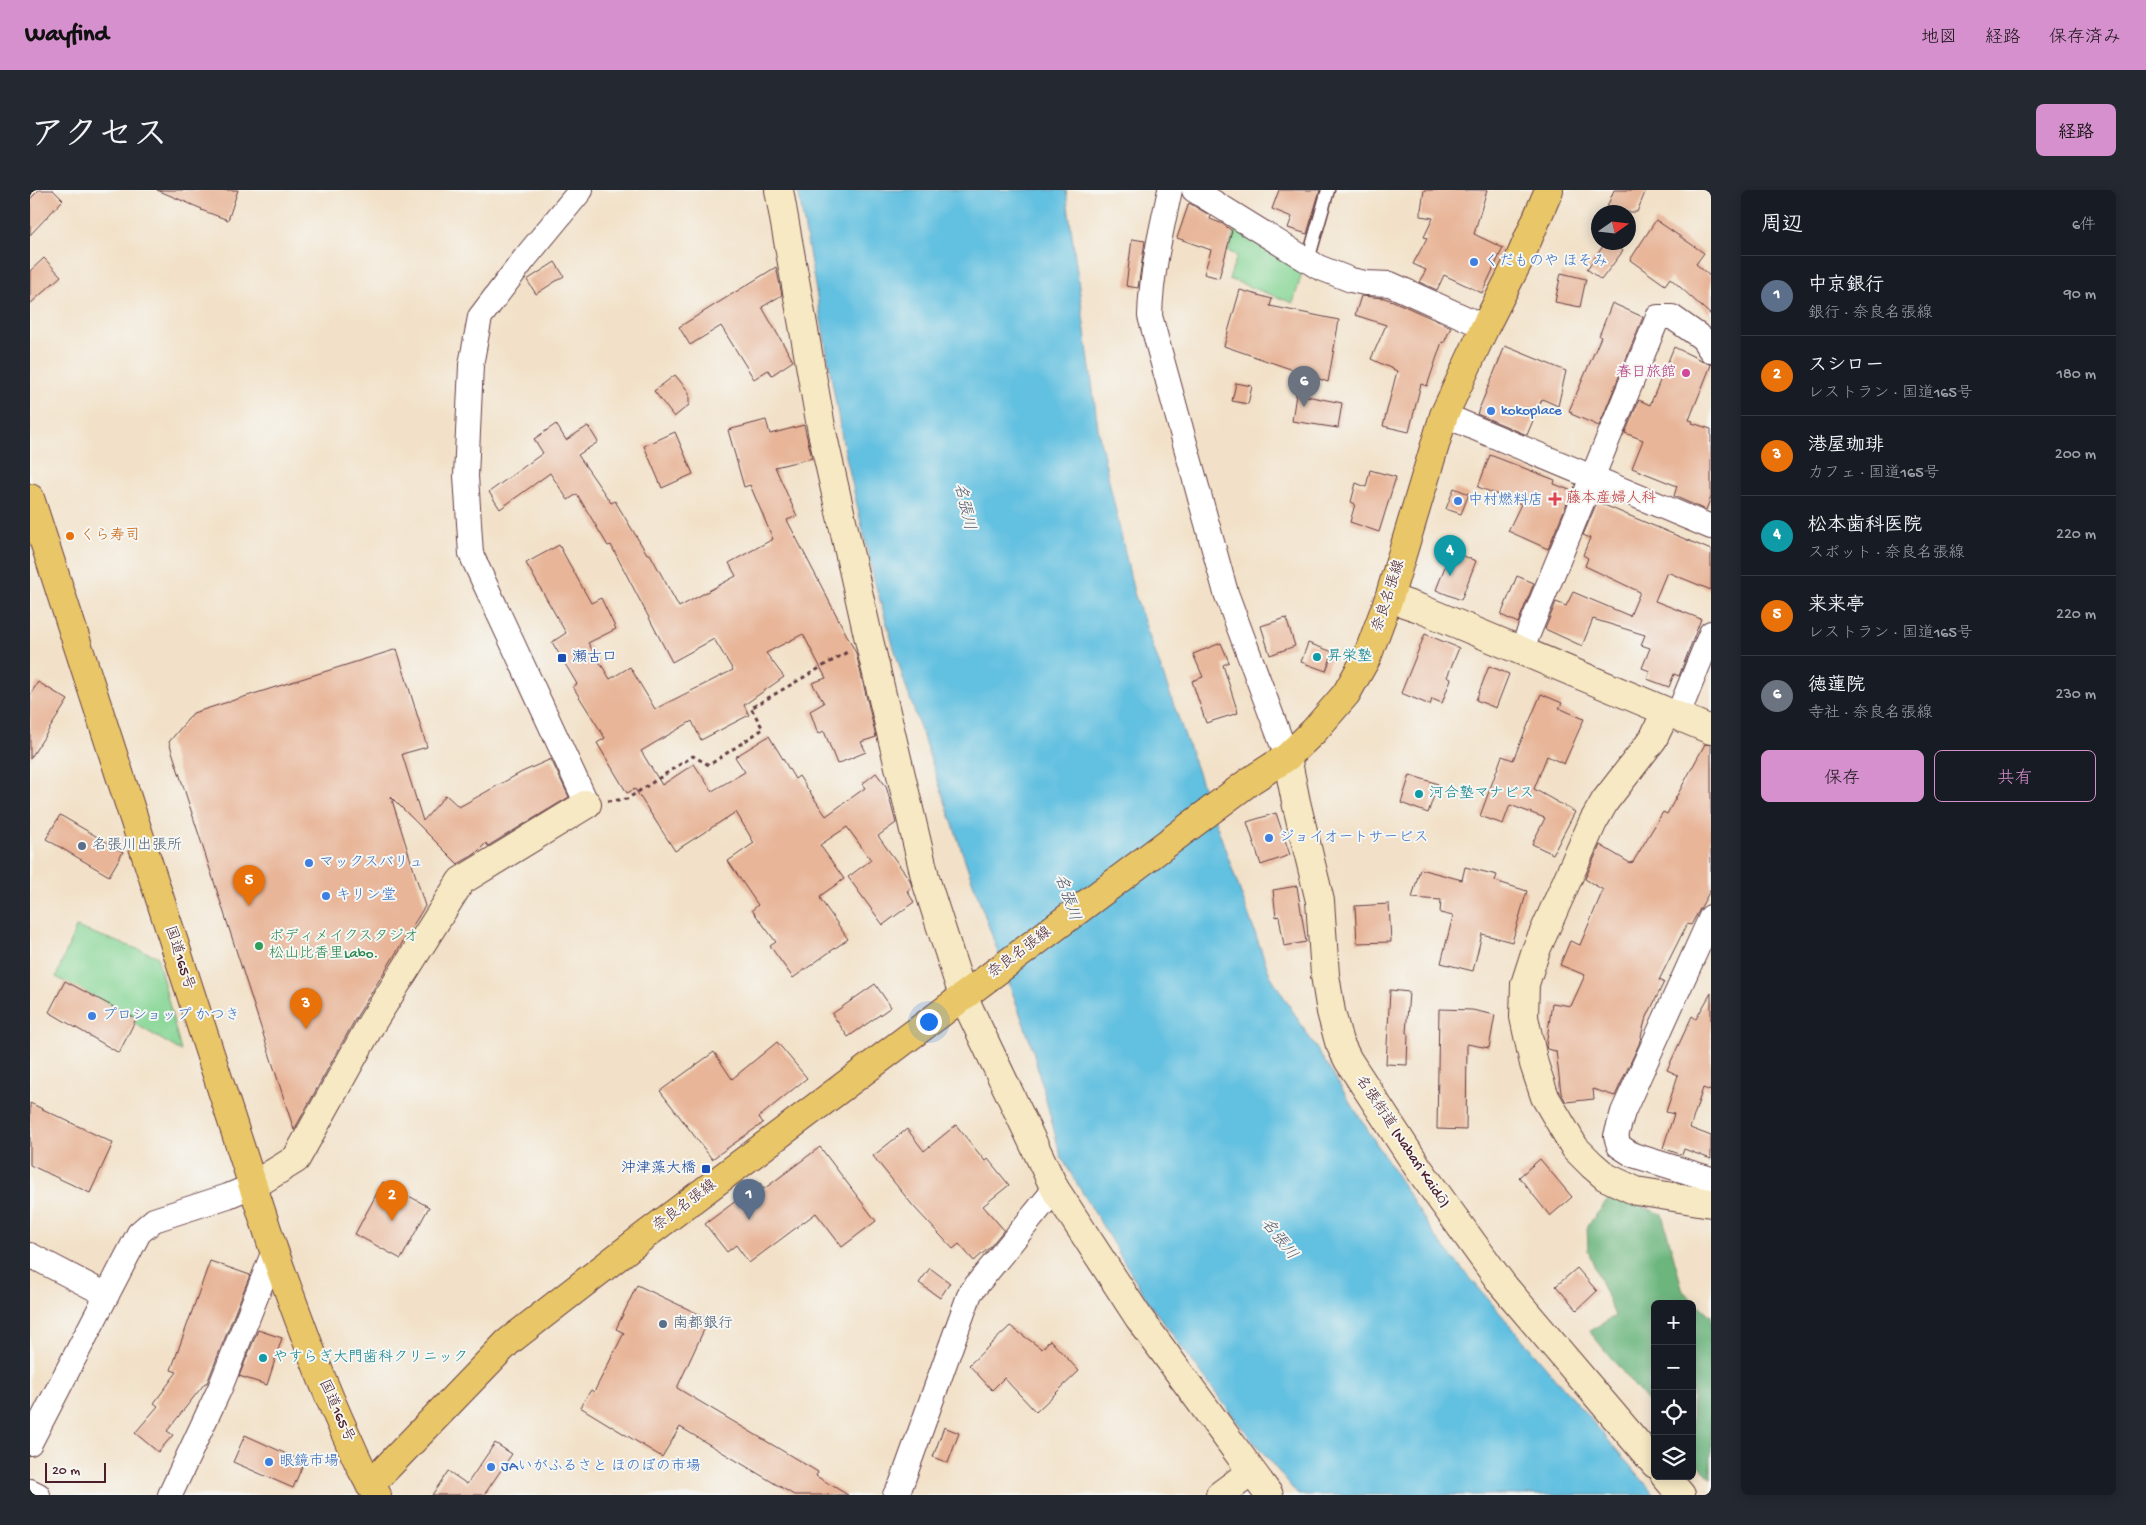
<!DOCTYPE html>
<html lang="ja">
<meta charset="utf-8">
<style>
:root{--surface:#171b24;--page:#242831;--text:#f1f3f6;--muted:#9ea1a6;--line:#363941;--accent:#d690ce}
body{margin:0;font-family:"Gochi Hand","Klee One",sans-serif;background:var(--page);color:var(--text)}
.controls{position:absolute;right:15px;bottom:15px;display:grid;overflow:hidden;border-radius:8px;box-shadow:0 2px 12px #0003}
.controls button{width:45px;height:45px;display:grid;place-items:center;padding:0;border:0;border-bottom:1px solid var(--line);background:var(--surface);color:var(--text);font:25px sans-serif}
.compass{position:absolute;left:1561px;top:15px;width:45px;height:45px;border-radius:50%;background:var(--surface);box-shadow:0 2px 12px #0003;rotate:76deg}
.scale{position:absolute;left:15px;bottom:12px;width:61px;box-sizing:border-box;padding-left:5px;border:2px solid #4a1f2b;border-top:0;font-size:14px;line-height:18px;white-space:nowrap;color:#4a1f2b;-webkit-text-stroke:4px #f6f6f2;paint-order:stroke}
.you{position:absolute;left:898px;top:831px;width:18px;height:18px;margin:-12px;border:4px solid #fff;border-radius:50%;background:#1a73e8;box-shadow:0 0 0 8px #1a73e833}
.badge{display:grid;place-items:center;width:32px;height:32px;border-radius:50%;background:var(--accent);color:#fff;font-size:16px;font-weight:700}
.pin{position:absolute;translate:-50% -41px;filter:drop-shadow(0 1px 2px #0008)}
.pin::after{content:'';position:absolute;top:26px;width:18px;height:15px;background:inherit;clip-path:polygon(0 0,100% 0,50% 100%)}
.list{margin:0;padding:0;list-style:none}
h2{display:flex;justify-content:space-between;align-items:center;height:65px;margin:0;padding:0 20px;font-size:21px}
h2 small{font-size:16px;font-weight:400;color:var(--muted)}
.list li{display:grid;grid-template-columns:32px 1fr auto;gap:15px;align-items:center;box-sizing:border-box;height:80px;padding:0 20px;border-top:1px solid var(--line)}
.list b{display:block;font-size:19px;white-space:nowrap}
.list p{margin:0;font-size:16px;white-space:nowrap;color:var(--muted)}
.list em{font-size:16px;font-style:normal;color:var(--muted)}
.actions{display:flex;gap:10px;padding:15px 20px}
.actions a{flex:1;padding:11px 0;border:1px solid var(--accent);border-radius:8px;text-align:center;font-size:18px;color:var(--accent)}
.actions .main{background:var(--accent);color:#111}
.icon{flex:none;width:28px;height:28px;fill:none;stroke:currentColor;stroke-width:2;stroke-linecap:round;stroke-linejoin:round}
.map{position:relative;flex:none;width:1681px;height:1305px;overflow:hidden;border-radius:8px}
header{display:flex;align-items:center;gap:30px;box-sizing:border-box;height:70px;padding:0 25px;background:var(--accent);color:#111}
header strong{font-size:24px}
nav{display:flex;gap:28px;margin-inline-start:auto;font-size:18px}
.intro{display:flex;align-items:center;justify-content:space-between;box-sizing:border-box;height:120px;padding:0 30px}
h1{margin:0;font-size:35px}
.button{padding:12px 22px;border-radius:8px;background:var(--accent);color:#111;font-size:18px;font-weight:700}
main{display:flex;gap:30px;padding:0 30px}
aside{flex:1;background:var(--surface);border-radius:8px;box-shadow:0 2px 12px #0003}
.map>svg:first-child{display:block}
.green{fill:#85d594;stroke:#687a60}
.forest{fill:#6cb67e;stroke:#5b6a54}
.water{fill:#62c0e0;stroke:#567086}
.building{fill:#e8b598}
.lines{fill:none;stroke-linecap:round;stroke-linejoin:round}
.lane-casing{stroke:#633c43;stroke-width:15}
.street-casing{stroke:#633c43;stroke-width:26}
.secondary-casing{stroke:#633c43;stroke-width:30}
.primary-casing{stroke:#633c43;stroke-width:30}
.highway-casing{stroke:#633c43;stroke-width:30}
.path{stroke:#633c43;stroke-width:3;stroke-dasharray:4 4;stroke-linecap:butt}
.lane{stroke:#fff;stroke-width:12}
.street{stroke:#fff;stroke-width:24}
.secondary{stroke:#f6e9c3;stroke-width:28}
.primary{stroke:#e9c769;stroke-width:28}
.highway{stroke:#e9c769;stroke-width:28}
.shop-dot{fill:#3f7fe0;stroke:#f6f6f2;stroke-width:2}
.hotel-dot{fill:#d1479c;stroke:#f6f6f2;stroke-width:2}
.health-dot{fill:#e0444e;stroke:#f6f6f2;stroke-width:2}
.food-dot{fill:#e8710a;stroke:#f6f6f2;stroke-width:2}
.culture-dot{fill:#0f9aa8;stroke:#f6f6f2;stroke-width:2}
.transit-dot{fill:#1a4fb4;stroke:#f6f6f2;stroke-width:2}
.service-dot{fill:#5c6f8a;stroke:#f6f6f2;stroke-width:2}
.leisure-dot{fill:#2e9e5b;stroke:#f6f6f2;stroke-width:2}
.labels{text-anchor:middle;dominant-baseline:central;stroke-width:4;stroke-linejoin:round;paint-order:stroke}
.shop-label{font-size:15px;fill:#366cbe;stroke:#f6f6f2;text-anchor:start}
.hotel-label{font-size:15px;fill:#b23c85;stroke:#f6f6f2;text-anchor:end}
.health-label{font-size:15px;fill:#be3a42;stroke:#f6f6f2;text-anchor:start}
.food-label{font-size:15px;fill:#c56008;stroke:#f6f6f2;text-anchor:start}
.street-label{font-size:15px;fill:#4a1f2b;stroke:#f6f6f2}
.culture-label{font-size:15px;fill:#0d838f;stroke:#f6f6f2;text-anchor:start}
.transit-label{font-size:15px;fill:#164399;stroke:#f6f6f2;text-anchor:start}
.service-label{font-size:15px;fill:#4e5e75;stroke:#f6f6f2;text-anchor:start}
.leisure-label{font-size:15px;fill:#27864d;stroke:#f6f6f2;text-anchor:start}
.water-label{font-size:16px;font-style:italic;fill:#52576a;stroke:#f6f6f2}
</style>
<header>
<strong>Wayfind</strong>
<nav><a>地図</a><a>経路</a><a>保存済み</a></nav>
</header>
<div class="intro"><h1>アクセス</h1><a class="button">経路</a></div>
<main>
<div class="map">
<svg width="1681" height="1305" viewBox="0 0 1681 1305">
<rect width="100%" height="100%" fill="#f6f6f2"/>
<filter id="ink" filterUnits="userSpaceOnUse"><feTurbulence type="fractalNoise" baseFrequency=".02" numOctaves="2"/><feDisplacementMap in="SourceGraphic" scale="10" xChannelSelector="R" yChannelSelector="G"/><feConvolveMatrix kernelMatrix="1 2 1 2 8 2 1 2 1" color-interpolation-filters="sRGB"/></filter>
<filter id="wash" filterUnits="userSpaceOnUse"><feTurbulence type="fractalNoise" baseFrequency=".0096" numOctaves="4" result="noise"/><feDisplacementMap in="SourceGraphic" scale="20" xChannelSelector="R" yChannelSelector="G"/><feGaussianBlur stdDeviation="1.12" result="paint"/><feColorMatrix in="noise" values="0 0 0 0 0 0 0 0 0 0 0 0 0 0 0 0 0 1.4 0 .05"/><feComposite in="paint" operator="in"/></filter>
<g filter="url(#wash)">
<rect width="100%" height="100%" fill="#f2e1c8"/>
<g class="green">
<polygon points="1206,37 1273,80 1263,113 1199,89 1207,66 1198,61"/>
<polygon points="46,737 127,766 151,861 26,787"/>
</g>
<polygon class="forest" points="1582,1005 1632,1024 1653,1101 1681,1126 1681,1289 1662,1266 1662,1114 1625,1114 1625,1221 1559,1141 1585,1126 1558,1061 1557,1036"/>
<polygon class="water" points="768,0 1036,0 1069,245 1104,403 1240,785 1406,1048 1625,1305 1268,1305 1205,1229 1119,1113 1031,967 1002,857 937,676 873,488 844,390 813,253"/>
<g id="blocks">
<g class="building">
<polygon points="9,0 23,0 33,10 0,45 0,9"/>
<polygon points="127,0 208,0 198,30 171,20 172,19"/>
<polygon points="1249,0 1290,0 1277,44 1258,38 1262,27 1242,19"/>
<polygon points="1394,0 1457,0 1444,44 1473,58 1452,103 1414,85 1407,100 1389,92 1396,80 1383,74 1397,48 1394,47 1403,28 1390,26"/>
<polygon points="1584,0 1616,0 1607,22 1575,22"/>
<polygon points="1159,13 1181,26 1180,29 1193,34 1202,41 1189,88 1174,84 1181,60 1147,48"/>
<polygon points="1626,30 1674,63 1666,74 1681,87 1681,125 1640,88 1635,95 1600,70"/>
<polygon points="1102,49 1115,51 1108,98 1096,96"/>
<polygon points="1576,52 1581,52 1593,61 1571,90 1557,79"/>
<polygon points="14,68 31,86 0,114 0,81"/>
<polygon points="525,72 534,86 506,104 497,90"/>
<polygon points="746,77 752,105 732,117 763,171 742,185 738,180 724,189 691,136 660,155 649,137"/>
<polygon points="1531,83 1556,89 1550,117 1525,112"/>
<polygon points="1210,100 1242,109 1240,116 1309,130 1298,192 1194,156"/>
<polygon points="1331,106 1354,108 1363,111 1421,137 1414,153 1412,152 1397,196 1391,194 1379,242 1353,236 1367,181 1341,169 1356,135 1325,125"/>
<polygon points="1582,113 1613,127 1569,236 1541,224 1542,222 1539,221 1571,147 1569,146"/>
<polygon points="1475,156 1536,181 1528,216 1512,209 1497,245 1447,224"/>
<polygon points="1644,157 1681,175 1659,230 1663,231 1662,233 1681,239 1681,307 1676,320 1644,306 1647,296 1602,278 1613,250 1595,243 1609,210 1620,215"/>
<polygon points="645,185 659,202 659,215 644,227 624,201"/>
<polygon points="1206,193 1222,196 1218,214 1202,211"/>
<polygon points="1266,204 1312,213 1308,238 1262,231"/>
<polygon points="736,230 740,244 774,235 782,268 745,277 767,326 757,330 826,463 846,547 831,552 836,562 807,574 794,541 788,544 780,521 794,513 782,493 796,488 773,444 736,463 754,487 714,515 719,525 671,550 662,531 611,561 632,595 664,574 682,601 715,582 705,567 739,546 765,589 769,586 796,626 835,598 832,594 846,583 856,596 866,633 848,646 880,690 882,697 877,701 884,712 853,735 818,687 841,670 817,637 790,655 814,689 790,706 791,710 818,749 763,788 740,756 746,752 722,720 728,715 698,671 724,653 706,622 645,661 605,599 597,603 567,553 575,548 543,497 547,494 522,452 536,443 496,373 529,355 561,413 571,408 586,439 558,453 580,489 600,477 625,519 703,480 684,449 642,472 581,355 578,356 547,304 538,310 520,283 470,319 459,302 513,263 504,249 526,234 536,250 558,236 568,252 548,265 581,313 585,311 617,364 620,364 649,417 706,386 699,373 743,349 720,295 714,297 698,240"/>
<polygon points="645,242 663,284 632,298 614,256"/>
<polygon points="1460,265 1525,290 1524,294 1542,301 1518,359 1478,341 1491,314 1448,297"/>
<polygon points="1340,280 1366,287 1349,342 1320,332 1325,314 1321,312 1326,293 1336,297"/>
<polygon points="1424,298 1439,304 1431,324 1416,319"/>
<polygon points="1567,312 1681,360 1681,400 1637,382 1625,411 1671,429 1649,486 1644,484 1639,497 1617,489 1620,481 1612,478 1620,458 1611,455 1615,445 1563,429 1552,456 1515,439 1526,412 1536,416 1543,402 1600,426 1610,402 1555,376 1558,368 1553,365 1560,348 1553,345"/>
<polygon points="1421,361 1446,371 1431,410 1406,400"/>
<polygon points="1487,386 1504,393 1488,433 1471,425"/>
<polygon points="1256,428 1265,456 1240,465 1231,436"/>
<polygon points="1395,444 1429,458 1417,487 1421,489 1412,513 1402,509 1400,515 1371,503"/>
<polygon points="1191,453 1199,472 1193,475 1208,523 1176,533 1162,491 1173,487 1163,464"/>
<polygon points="1278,453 1303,462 1296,481 1271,472"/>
<polygon points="367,459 397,557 372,564 393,631 416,605 429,617 492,582 521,569 539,607 458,656 456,653 445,664 428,674 361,607 395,716 327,826 264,940 139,552 163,523"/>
<polygon points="1459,476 1479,484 1466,518 1446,510"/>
<polygon points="8,492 38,510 0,569 0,505"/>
<polygon points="1511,504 1532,513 1529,518 1554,529 1534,574 1517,566 1504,599 1545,622 1523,664 1502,654 1515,628 1480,615 1473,634 1450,626 1472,566 1483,570"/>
<polygon points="1675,554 1681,555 1681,699 1661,735 1657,734 1629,790 1634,792 1615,831 1609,854 1585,906 1563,899 1564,909 1536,912 1531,903 1526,861 1517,859 1516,856 1522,813 1541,816 1555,785 1530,775 1540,751 1550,755 1573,700 1555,689 1570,655 1600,673 1603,672 1633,622 1637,624"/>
<polygon points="1380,585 1408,594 1398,623 1371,613"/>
<polygon points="1246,623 1260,665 1231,675 1217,632"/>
<polygon points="30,625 93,662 79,686 16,649"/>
<polygon points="1435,677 1467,685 1465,691 1497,701 1482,752 1452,744 1443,781 1411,773 1423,726 1410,723 1411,710 1382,708 1390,679 1432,690"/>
<polygon points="1267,696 1276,752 1254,756 1249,726 1246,727 1243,700"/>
<polygon points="1359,714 1361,752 1327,753 1325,716"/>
<polygon points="35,791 106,829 89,863 19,822"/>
<polygon points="845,794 861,817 818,847 802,824"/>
<polygon points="1360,800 1379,802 1376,843 1378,843 1377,875 1356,874"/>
<polygon points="1681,803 1681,901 1673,898 1660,938 1681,946 1681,969 1654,959 1652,965 1633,958 1644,924 1636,922 1648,885 1637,880 1662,826 1666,829"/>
<polygon points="1409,819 1442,820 1465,825 1459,858 1437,854 1436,940 1407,939"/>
<polygon points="747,852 777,888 729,927 733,933 682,969 630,901 684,862 702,889"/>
<polygon points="0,913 83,953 60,1003 0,975"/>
<polygon points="926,935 955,971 958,969 979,995 953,1016 974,1040 960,1057 944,1071 929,1054 923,1059 884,1017 843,966 877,939 894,961"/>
<polygon points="790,957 846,1031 812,1057 786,1023 719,1073 706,1055 697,1062 675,1034 730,993 734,999"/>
<polygon points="1510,969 1542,1007 1520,1026 1489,987"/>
<polygon points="353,992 399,1017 371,1069 325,1044"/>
<polygon points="180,1071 220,1085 177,1193 175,1193 137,1241 143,1245 128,1262 105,1243 128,1216 124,1213 147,1182 141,1180"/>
<polygon points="900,1078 920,1093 910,1108 889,1093"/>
<polygon points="1547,1078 1567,1101 1547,1120 1526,1096"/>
<polygon points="607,1095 679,1129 647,1198 788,1282 786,1286 818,1305 764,1305 650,1237 632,1267 550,1217 561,1200 564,1202 594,1143 586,1139"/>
<polygon points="980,1136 1012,1159 1020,1150 1049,1181 1006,1222 974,1188 962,1200 939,1175"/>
<polygon points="228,1140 252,1148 237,1195 209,1186"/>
<polygon points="914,1237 929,1243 918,1273 903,1267"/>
<polygon points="215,1245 274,1272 263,1298 203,1272"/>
<polygon points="465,1253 482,1264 454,1305 402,1305 418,1281 437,1294"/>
</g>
</g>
</g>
<g filter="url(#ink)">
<use href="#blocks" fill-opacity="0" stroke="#633c43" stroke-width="1"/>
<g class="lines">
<defs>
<polyline id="lane" points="1278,70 1298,0"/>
<g id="street">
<polyline points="551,0 495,68 450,127 441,175 436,286 441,364 557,614"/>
<path d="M1140,0C1131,41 1121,84 1120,126L1196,403L1257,567"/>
<polyline points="1164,0 1288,77 1321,90 1335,93 1360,94 1369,98 1455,137"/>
<polyline points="1414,225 1681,337"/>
<polyline points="1491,461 1628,127 1642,127 1672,148 1681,161"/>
<polyline points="1647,527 1681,443"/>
<polyline points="1681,727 1593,922 1586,946 1589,956 1603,965 1681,989"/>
<polyline points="0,1065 77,1105"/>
<polyline points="0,1253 109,1043 124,1030 198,1006 224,995"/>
<polyline points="0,1301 8,1305"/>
<polyline points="140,1305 190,1198 244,1061"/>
<polyline points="865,1305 871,1295 940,1103 1025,999"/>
</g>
<g id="secondary">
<polyline points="749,0 792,242 839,450 896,691 933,806 1025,999 1109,1128 1239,1305"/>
<polyline points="1359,408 1389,418 1681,540"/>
<polyline points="1636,522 1623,549 1575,611 1563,632 1506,760 1495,794 1494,827 1504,874 1515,907 1545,958 1562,975 1576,987 1606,1001 1681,1013"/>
<polyline points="1257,567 1266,612 1290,711 1295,785 1301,822 1309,852 1318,870 1389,979 1472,1094 1625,1274"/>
<polyline points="224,995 266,969 341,834 431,691 557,614"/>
<polyline points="1635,1286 1651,1305"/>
<polyline points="1190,1305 1221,1282"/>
</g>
<polyline id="primary" points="340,1295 478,1152 617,1044 1220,591 1257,567 1284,541 1316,504 1337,467 1359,408 1414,225 1455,137 1489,70 1519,0"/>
<path id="highway" d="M0,308L244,1061C267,1124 289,1187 317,1247C326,1267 334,1287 347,1305"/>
</defs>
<use href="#lane" class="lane-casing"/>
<use href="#street" class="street-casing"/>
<use href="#secondary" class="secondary-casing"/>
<use href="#primary" class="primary-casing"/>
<use href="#highway" class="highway-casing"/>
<polyline class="path" points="578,611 597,609 663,566 679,575 733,539 721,518 819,461"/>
<use href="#lane" class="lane"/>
<use href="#street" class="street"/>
<use href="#secondary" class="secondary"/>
<use href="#primary" class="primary"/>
<use href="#highway" class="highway"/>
</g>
</g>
<g class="shop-dot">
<circle cx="1444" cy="72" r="5"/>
<circle cx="1461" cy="221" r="5"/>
<circle cx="1428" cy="311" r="5"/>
<circle cx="1239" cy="648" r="5"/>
<circle cx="279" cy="673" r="5"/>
<circle cx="296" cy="706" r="5"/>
<circle cx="62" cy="826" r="5"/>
<circle cx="239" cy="1272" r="5"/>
<circle cx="461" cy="1277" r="5"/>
</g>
<circle class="hotel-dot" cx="1656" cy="183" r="5"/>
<path class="health-dot" d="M1522.5 301.5h5v5h5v5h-5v5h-5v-5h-5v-5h5z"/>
<circle class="food-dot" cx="40" cy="346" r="5"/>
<g class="culture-dot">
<circle cx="1287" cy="467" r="5"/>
<circle cx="1389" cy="604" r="5"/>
<circle cx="233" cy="1168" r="5"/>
</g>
<g class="transit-dot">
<rect x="527" y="463" width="10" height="10" rx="2.5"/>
<rect x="671" y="974" width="10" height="10" rx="2.5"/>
</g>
<g class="service-dot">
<circle cx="52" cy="656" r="5"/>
<circle cx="633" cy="1134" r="5"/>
</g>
<circle class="leisure-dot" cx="229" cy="756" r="5"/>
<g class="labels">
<g class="shop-label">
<text x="1454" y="72">くだものや ほそみ</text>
<text x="1471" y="221">kokoplace</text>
<text x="1438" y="311">中村燃料店</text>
<text x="1249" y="648">ジョイオートサービス</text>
<text x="289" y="673">マックスバリュ</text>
<text x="306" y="706">キリン堂</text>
<text x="72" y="826">プロショップ かつき</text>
<text x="249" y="1272">眼鏡市場</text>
<text x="471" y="1277">JAいがふるさと ほのぼの市場</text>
</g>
<g class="hotel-label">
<text x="1646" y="183">春日旅館</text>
</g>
<g class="health-label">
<text x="1536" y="309">藤本産婦人科</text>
</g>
<g class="food-label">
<text x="50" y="346">くら寿司</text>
</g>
<g class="street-label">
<text transform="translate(1359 406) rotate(-72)">奈良名張線</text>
<text transform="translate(990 763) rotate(-37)">奈良名張線</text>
<text transform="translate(149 768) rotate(72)">国道165号</text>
<text transform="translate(1372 952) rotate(56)">名張街道 (Nabari Kaidō)</text>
<text transform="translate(655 1016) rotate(-37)">奈良名張線</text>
<text transform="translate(306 1221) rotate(66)">国道165号</text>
</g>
<g class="culture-label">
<text x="1297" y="467">昇栄塾</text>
<text x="1399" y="604">河合塾マナビス</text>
<text x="243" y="1168">やすらぎ大門歯科クリニック</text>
</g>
<g class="transit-label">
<text x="542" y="468">瀬古口</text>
<text x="666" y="979" text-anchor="end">沖津藻大橋</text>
</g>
<g class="service-label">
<text x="62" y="656">名張川出張所</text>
<text x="643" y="1134">南都銀行</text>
</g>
<g class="leisure-label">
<text x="239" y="747">ボディメイクスタジオ<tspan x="239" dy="17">松山比香里Labo.</tspan></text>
</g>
<g class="water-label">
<text transform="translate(933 317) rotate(77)">名張川</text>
<text transform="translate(1036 708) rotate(71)">名張川</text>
<text transform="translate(1248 1050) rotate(52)">名張川</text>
</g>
</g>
</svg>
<div class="controls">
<button>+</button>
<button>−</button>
<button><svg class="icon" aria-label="locate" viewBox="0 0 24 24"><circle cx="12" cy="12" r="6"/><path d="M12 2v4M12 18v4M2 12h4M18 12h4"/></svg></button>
<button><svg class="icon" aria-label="layers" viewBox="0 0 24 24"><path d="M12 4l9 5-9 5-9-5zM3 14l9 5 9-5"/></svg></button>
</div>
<svg class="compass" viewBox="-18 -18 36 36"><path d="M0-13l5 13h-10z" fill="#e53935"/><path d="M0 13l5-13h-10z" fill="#9ea1a6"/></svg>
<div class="scale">20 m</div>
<div class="you"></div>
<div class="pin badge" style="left:719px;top:1030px;background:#5c6f8a">1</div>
<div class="pin badge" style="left:362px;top:1031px;background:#e8710a">2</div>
<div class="pin badge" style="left:276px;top:839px;background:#e8710a">3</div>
<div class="pin badge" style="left:1420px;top:386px;background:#0f9aa8">4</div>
<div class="pin badge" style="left:219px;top:716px;background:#e8710a">5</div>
<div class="pin badge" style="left:1274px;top:217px;background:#6b7280">6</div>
</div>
<aside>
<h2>周辺<small>6件</small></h2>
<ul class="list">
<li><span class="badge" style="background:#5c6f8a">1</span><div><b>中京銀行</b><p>銀行 · 奈良名張線</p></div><em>90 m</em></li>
<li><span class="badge" style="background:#e8710a">2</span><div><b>スシロー</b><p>レストラン · 国道165号</p></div><em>180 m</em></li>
<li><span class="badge" style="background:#e8710a">3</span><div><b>港屋珈琲</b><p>カフェ · 国道165号</p></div><em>200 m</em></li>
<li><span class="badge" style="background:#0f9aa8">4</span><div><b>松本歯科医院</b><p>スポット · 奈良名張線</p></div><em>220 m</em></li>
<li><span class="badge" style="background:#e8710a">5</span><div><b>来来亭</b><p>レストラン · 国道165号</p></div><em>220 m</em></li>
<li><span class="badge" style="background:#6b7280">6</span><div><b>徳蓮院</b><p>寺社 · 奈良名張線</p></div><em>230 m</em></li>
</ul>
<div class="actions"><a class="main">保存</a><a>共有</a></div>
</aside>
</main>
